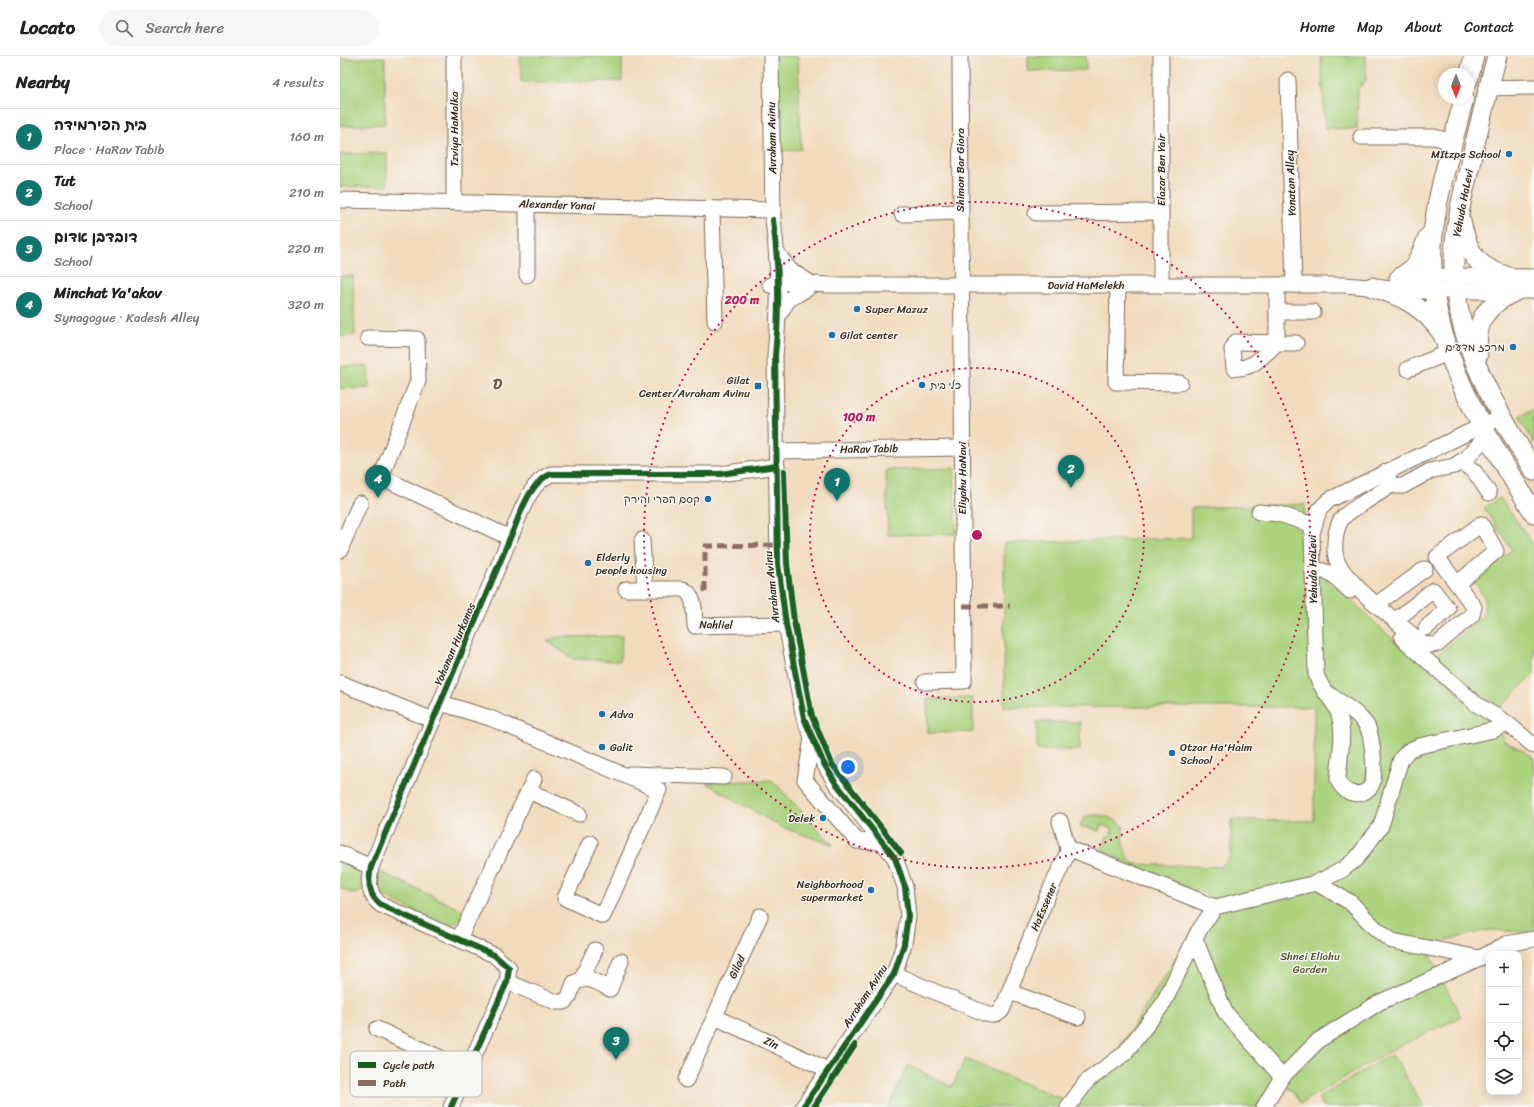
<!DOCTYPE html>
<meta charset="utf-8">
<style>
:root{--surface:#fff;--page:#f6f6f6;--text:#222;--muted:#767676;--line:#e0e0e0;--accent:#0f766e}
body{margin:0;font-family:Sriracha,"Playpen Sans Hebrew",sans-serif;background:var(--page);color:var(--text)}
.controls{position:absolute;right:12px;bottom:12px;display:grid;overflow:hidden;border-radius:8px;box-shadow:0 2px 10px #0003}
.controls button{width:36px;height:36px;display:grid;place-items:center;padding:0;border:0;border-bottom:1px solid var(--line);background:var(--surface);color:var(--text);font:20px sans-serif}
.compass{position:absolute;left:1098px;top:12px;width:36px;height:36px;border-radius:50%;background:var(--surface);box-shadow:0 2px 10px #0003;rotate:180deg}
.you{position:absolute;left:508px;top:711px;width:14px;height:14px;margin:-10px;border:3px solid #fff;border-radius:50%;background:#1a73e8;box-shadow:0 0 0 6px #1a73e833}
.badge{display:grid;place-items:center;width:26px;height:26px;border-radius:50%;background:var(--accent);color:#fff;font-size:13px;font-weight:700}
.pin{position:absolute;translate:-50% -33px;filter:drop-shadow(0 1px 2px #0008)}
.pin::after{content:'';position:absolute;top:21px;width:14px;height:12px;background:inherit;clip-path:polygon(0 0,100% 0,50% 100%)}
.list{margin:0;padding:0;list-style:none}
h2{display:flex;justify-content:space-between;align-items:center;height:52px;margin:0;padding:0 16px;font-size:17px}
h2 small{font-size:13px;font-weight:400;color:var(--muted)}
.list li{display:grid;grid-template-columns:26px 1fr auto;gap:12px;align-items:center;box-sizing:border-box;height:56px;padding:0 16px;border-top:1px solid var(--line)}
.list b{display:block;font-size:15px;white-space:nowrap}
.list p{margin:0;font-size:13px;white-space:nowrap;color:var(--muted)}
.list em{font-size:13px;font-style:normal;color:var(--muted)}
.icon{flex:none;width:22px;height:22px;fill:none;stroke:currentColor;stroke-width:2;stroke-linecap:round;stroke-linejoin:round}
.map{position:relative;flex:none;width:1194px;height:1051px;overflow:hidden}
header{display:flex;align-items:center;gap:24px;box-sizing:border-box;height:56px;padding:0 20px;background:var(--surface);border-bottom:1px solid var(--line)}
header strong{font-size:19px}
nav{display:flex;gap:22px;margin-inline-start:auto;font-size:14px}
.search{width:280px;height:36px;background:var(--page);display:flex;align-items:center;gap:10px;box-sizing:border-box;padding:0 14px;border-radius:22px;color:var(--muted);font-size:15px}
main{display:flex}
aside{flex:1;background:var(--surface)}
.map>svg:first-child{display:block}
.green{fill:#abd27d;stroke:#737e4e}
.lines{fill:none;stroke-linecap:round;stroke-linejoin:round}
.minor-casing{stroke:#7b6856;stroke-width:17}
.major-casing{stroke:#7b6856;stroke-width:21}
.minor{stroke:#fff;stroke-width:15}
.major{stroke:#fff;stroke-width:19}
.quiet{stroke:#8d6e63;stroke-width:5;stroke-dasharray:10 5;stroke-linecap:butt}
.cycleway-casing{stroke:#f6f6f2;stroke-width:8}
.cycleway{stroke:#1b5e20;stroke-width:6}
.ring{fill:none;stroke:#c2185b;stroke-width:2;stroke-dasharray:2 4}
.poi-dot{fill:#1f6fb2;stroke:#f6f6f2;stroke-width:1.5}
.labels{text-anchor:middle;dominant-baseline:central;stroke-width:3;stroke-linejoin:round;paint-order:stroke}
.street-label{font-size:11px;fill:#3b2a1e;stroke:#f6f6f2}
.poi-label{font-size:11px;fill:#3b2a1e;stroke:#f6f6f2;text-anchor:start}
.park-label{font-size:11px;fill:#575436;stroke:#f6f6f2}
.district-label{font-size:15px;font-weight:bold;letter-spacing:1px;fill:#795940;stroke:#f6f6f2}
.key{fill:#f6f6f2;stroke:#beb9b2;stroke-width:1}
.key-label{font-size:11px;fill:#3b2a1e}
.centre{fill:#c2185b;stroke:#f6f6f2;stroke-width:2}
.ring-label{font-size:12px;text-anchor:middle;font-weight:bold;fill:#c2185b;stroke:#f6f6f2;stroke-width:3;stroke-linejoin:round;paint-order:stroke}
</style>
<header>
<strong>Locato</strong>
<div class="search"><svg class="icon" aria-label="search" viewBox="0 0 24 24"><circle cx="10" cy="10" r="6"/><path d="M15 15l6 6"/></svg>Search here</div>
<nav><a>Home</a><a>Map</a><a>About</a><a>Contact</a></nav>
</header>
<main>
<aside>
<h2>Nearby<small>4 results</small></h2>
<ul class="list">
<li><span class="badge">1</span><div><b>בית הפירמידה</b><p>Place · HaRav Tabib</p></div><em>160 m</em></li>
<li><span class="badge">2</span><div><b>Tut</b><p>School</p></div><em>210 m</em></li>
<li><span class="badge">3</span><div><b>דובדבן אדום</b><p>School</p></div><em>220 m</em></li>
<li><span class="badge">4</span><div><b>Minchat Ya'akov</b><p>Synagogue · Kadesh Alley</p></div><em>320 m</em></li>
</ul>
</aside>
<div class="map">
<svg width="1194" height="1051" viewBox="0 0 1194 1051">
<rect width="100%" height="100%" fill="#f6f6f2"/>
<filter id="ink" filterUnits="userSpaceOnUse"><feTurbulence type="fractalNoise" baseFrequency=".025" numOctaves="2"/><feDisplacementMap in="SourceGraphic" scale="8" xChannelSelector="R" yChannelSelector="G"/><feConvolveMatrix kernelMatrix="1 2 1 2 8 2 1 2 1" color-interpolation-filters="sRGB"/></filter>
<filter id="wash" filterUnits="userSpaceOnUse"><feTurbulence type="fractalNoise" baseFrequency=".012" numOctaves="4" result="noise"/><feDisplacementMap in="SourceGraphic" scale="16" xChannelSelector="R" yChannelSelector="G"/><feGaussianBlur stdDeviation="0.9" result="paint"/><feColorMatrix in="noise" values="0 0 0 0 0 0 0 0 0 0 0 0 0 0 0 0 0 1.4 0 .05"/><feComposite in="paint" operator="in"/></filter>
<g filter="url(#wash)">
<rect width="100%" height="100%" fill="#f2dbbd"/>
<g class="green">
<polygon points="180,0 282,0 282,25 181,26"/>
<polygon points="434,0 458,0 461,93 436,95"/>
<polygon points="688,0 746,0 746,14 688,15"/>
<polygon points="981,0 1026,0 1026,24 1018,33 1017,73 985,72"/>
<polygon points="45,1 45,68 0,70 0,3"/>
<polygon points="47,97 47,130 0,131 0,98"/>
<polygon points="0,220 13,220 15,279 0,280"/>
<polygon points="28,310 29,332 0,333 0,311"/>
<polygon points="1194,353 1194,388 1179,360"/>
<polygon points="614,412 616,478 548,479 546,414"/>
<polygon points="1160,442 1194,489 1194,618 1159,653 1096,600 1143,560 1145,543 1134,524 1172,494 1144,452"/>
<path d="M965,448V501L1058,588L1157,667L1165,686L1180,693L1194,702V877L1149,874L1085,889L1121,961L1055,992L961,1047L953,1035L936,1026L920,1051H549L568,1009L612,1031L625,1003L722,1043L764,1016L874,842L790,808L762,795L767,780L770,781L773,773L761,769L759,775L747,771H740L744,761C755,756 775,761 783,770C784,787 781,795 794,808L881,811L891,800V764L974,765V651H664V487L851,482V452Z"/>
<polygon points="282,580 280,605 233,603 207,585 217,581"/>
<polygon points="633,642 633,676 588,677 587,643"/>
<rect x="697" y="666" width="43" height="28"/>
<polygon points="432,724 493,789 441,771 366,727"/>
<polygon points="0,805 20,814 22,835 14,838 0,832"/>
<path d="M38,815L126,856C119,865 116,869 103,869L45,841L36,830Z"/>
<polygon points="1052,998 1084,1051 984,1051 978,1042"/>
</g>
</g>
<g filter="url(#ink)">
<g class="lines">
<defs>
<g id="minor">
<polyline points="114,0 114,146"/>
<polyline points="431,0 433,163"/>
<polyline points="821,0 821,229"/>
<polyline points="948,24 954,229"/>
<polyline points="1149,32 1194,31"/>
<polyline points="1021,81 1094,81 1113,86"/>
<polyline points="0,144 433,154"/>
<polyline points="372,153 375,265"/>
<polyline points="696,157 821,156"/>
<polyline points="562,158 620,156"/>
<path d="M433,164C439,209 440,254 435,300L438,508L446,568L464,662L483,706L495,726L555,802L565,831L568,860L564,888L554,918L463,1051"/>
<polyline points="437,197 450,214 469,226"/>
<polyline points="187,219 187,148"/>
<polyline points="1057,222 1093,220 1194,221"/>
<polyline points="430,229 438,226 488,229 1004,229 1079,235 1194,235"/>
<polyline points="778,229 776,326 840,327"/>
<polyline points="937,229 937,287 956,287"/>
<polyline points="937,256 973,256"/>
<polyline points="438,260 449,243 467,233"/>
<polyline points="28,282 77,283 78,325 41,421 170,482"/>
<path d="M896,286L937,287C923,299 913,314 894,312L892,293Z"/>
<polyline points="1068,313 1108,297"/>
<polyline points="437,395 622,392"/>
<polyline points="1120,406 1134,415 1149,437"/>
<path d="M1048,415V431C1038,439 1006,455 1001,464C994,476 992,499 1000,511C1018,537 1058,566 1083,588L1090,589L1098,588L1132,559L1134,551L1097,501L1141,468L1156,495L1117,528"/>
<polyline points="1049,426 1056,430 1063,430 1090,415 1114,410 1128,401 1147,379"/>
<polyline points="919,456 939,458 973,469"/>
<polyline points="302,484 305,533"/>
<polyline points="0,494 20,447"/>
<path d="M972,513C991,514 997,523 1010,535"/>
<path d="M286,533H343C356,539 354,557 355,570L446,568"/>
<polyline points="1037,548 1085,513"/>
<polyline points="1056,564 1093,534 1108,553 1086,572"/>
<polyline points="1062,582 1136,648 1167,667 1194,690"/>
<polyline points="585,626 624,625 620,0"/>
<polyline points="0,627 93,664"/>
<path d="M984,635C998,645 1017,655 1027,670C1032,679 1037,721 1031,730C1021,744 1001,737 998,723C999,702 1007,672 996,652C990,640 980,632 976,618L972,477L979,454L989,444L1162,360"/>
<polyline points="101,647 150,662 319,734 263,860 225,842 250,787"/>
<polyline points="472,682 465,724 517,785 542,786"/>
<polyline points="290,718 384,721"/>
<polyline points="189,735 239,758"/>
<polyline points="728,792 875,851"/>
<polyline points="0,797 31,811"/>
<polyline points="976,827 1010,846 1036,873 1052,885 1140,902"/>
<polyline points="119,883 194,723"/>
<polyline points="855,883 885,956 942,1021"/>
<path d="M554,918L646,958C653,960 657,960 662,954L706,843L727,798L728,792L720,765"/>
<polyline points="242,922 255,894"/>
<path d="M167,926L216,946H224L229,941L234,927C248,919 257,926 270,933L281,905"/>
<polyline points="670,936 738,961"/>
<polyline points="375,961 488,1014"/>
<polyline points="37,973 127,1014"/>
<polyline points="346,1024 420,860"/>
<path d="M111,1051L167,926L169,912L154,899L41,849C28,839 28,826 31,811L170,482C180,460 188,427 211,418H380L437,410"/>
<polyline points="728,1051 747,1025 784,998 823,948 858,876 875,851 976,827 1002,814 1016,803 1041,770 1061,703 1068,695 1079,690 1153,674 1167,667"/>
<polyline points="924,1051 942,1021 979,984 1040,946 1140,902 1166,888 1194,883"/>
</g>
<g id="major">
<path d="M1157,0C1148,33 1140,67 1132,100C1123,138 1113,175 1114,214C1116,287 1157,355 1194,415"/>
<polyline points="1128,24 1134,0"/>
<path d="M1124,42C1113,87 1098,132 1093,178C1082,281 1142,373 1194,457"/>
<path d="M1121,166C1129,199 1136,211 1169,221"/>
<polyline points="1060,222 1075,211 1089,180"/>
<path d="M1032,231C1062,240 1083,250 1102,277"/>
<path d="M1138,299C1134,266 1146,248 1176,235"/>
</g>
</defs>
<use href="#minor" class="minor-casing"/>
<use href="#major" class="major-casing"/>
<use href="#minor" class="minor"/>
<use href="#major" class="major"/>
<g class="quiet">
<polyline points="365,536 365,490 438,489"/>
<polyline points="623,550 670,550"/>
</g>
<defs>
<g id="cycleway">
<path d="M433,164C439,209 440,254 435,300L438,508L446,568L464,662L483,706L495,726L555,802L565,831L568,860L564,888L554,918L463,1051"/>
<polyline points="444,415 447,507 454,565 472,660 492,708 561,797"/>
<path d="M111,1051L167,926L169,912L154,899L41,849C28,839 28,826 31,811L170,482C180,460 188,427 211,418H380L437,410"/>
<polyline points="474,1051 515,989"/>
</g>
</defs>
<use href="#cycleway" class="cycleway-casing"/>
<use href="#cycleway" class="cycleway"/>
</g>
</g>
<g class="ring">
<circle cx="637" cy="479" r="167"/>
<circle cx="637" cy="479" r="333"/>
</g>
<g class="poi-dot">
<circle cx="1169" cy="98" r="4"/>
<circle cx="517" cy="253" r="4"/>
<circle cx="492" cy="279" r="4"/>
<circle cx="1173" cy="291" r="4"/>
<circle cx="582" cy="329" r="4"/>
<rect x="414" y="326" width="8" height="8" rx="2"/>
<circle cx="368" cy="443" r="4"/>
<circle cx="248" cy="507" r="4"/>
<circle cx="262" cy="658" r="4"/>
<circle cx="262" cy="691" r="4"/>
<circle cx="832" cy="697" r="4"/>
<circle cx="483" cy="762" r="4"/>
<circle cx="531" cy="834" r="4"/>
</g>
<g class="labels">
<g class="street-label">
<text transform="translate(114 73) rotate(-90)">Tzviya HaMalka</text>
<text transform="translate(432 82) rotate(-91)">Avraham Avinu</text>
<text transform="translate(620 114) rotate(-90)">Shimon Bar Giora</text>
<text transform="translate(821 114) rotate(-90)">Elazar Ben Yair</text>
<text transform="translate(951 127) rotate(-92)">Yonatan Alley</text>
<text transform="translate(1123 147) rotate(-79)">Yehuda HaLevi</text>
<text transform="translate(217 149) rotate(2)">Alexander Yanai</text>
<text x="746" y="229">David HaMelekh</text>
<text transform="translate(529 393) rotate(-1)">HaRav Tabib</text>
<text transform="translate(622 422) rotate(-90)">Eliyahu HaNavi</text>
<text transform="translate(973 513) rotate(-91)">Yehuda HaLevi</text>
<text transform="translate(432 531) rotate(-96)">Avraham Avinu</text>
<text transform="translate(376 569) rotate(1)">Nahliel</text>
<text transform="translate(115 588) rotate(-67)">Yohanan Hurkanos</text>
<text transform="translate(704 851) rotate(-67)">HaEssener</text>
<text transform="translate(397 911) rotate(-66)">Gilad</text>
<text transform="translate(525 940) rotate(-57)">Avraham Avinu</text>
<text transform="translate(431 987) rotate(25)">Zin</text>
</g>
<g class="poi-label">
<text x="1161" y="98" text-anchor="end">MItzpe School</text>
<text x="525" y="253">Super Mazuz</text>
<text x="500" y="279">Gilat center</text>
<text x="1165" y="291" text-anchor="end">מרכז מדעים</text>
<text x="410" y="324" text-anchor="end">Gilat<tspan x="410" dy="13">Center/Avraham Avinu</tspan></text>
<text x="590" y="329">כלי בית</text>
<text x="360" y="443" text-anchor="end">קסם הפרי והירק</text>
<text x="256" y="501">Elderly<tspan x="256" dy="13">people housing</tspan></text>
<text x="270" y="658">Adva</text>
<text x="270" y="691">Galit</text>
<text x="840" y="691">Otzar Ha'Haim<tspan x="840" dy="13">School</tspan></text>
<text x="475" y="762" text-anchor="end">Delek</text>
<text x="523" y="828" text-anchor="end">Neighborhood<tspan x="523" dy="13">supermarket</tspan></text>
</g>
<g class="park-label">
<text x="970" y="900">Shnei Eliahu<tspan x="970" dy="13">Garden</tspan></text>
</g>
<g class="district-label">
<text x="158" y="328">D</text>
</g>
</g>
<rect x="10" y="995" width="132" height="46" rx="6" class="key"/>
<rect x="18" y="1006" width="18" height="6" fill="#1b5e20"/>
<rect x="18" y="1024" width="18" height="6" fill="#8d6e63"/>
<g class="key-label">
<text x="43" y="1013">Cycle path</text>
<text x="43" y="1031">Path</text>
</g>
<circle cx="637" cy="479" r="6" class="centre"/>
<g class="ring-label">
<text x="402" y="248">200 m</text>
<text x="519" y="365">100 m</text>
</g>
</svg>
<div class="controls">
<button>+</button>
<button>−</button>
<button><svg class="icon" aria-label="locate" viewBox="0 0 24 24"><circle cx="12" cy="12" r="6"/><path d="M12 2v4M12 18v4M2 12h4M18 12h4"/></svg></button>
<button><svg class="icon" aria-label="layers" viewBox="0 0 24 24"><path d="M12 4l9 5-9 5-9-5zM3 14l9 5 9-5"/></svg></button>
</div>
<svg class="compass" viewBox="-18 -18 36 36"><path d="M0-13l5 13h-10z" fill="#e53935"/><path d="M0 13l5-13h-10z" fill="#767676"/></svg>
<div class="you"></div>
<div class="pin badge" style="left:497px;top:445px">1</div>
<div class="pin badge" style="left:731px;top:432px">2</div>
<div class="pin badge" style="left:276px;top:1004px">3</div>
<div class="pin badge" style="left:38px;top:442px">4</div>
</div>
</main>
